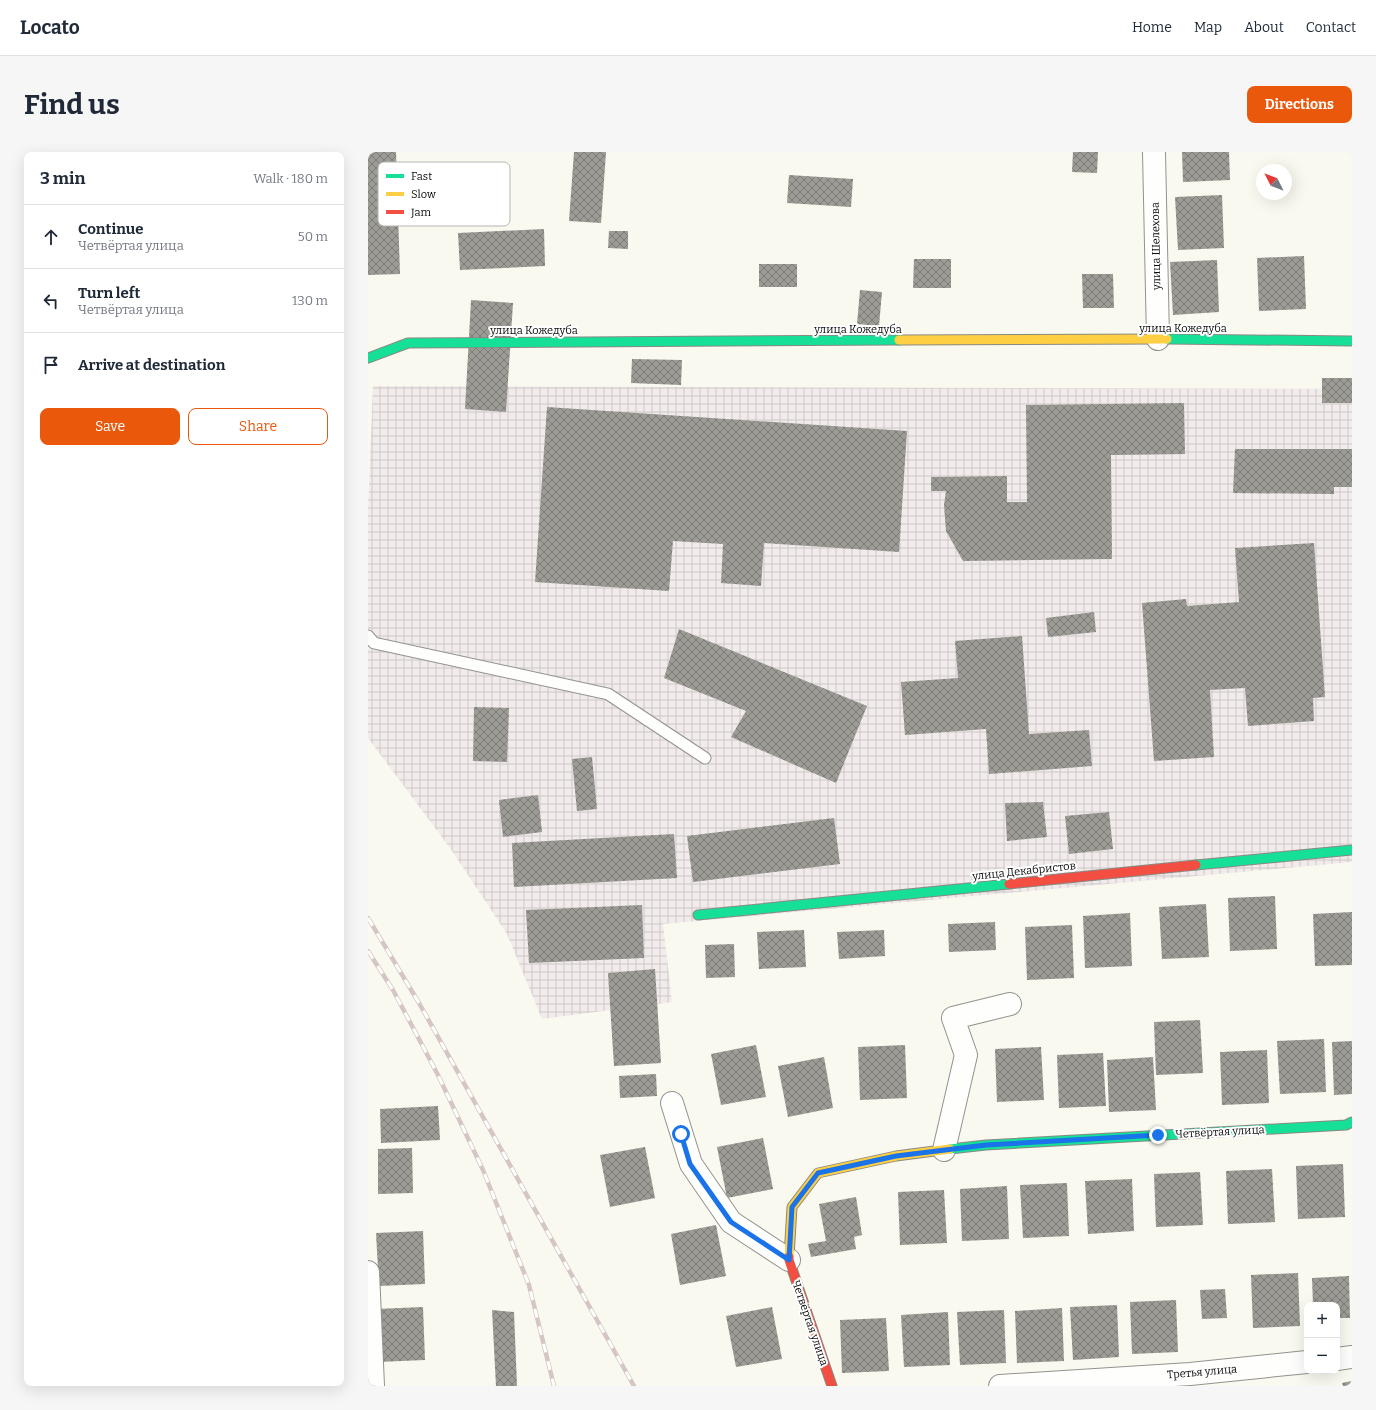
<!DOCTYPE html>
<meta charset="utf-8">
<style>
:root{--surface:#fff;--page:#f6f6f7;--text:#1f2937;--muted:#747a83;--line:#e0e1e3;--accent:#ea580c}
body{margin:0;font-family:Bitter,serif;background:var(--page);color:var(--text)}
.controls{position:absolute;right:12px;bottom:12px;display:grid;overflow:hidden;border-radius:8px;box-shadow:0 4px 16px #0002}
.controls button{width:36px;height:36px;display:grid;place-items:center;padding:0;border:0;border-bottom:1px solid var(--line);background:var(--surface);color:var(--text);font:20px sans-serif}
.compass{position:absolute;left:888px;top:12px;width:36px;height:36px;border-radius:50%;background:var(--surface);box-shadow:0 4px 16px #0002;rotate:312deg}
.stop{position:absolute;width:12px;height:12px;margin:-9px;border:3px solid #1a73e8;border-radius:50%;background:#fff}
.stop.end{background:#1a73e8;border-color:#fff;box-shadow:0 1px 4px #0008}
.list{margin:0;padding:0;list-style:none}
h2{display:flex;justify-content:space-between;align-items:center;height:52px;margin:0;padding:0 16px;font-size:17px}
h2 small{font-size:13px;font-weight:400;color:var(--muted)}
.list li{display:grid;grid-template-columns:26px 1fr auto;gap:12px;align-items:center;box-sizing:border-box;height:64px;padding:0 16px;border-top:1px solid var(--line)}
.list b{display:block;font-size:15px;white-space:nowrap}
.list p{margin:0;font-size:13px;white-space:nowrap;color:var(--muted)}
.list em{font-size:13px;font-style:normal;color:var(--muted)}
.actions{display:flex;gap:8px;padding:12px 16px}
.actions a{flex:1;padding:9px 0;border:1px solid var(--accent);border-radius:8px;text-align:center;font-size:14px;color:var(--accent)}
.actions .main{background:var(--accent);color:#fff}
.icon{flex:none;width:22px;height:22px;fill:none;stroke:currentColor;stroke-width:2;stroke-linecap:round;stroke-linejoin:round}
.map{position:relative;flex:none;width:984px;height:1234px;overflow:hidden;border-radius:8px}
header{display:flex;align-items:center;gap:24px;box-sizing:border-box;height:56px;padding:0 20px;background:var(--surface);border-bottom:1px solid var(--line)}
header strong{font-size:19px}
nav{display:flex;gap:22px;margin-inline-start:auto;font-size:14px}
.intro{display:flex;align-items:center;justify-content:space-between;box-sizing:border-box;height:96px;padding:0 24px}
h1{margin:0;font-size:28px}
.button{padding:10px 18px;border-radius:8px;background:var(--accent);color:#fff;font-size:14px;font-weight:700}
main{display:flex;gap:24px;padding:0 24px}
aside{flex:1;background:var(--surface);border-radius:8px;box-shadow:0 4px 16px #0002}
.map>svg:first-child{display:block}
.industrial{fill:url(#industrial-grid)}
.building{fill:url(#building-cross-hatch)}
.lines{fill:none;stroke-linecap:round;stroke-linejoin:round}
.lane-casing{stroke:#93928e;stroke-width:13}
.street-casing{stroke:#93928e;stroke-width:24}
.fast-casing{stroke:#898984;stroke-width:11}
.slow-casing{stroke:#898984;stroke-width:11}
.jam-casing{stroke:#898984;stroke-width:11}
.lane{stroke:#fefefd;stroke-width:11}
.street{stroke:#fefefd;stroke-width:22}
.fast{stroke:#16e098;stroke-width:9}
.slow{stroke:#ffcf43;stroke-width:9}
.jam{stroke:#f24e42;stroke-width:9}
.rail-casing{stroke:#d5c6c4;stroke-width:4.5}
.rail{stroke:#fff;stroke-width:3;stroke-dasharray:9;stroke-linecap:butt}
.route{stroke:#1a73e8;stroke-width:5}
.labels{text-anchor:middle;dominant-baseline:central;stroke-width:4;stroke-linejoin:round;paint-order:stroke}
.street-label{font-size:11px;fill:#0b0b0b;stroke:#fff}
.key{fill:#fff;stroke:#b6b6b6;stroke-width:1}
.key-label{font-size:11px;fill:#0b0b0b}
</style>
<header>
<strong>Locato</strong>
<nav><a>Home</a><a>Map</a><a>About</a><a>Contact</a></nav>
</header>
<div class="intro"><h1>Find us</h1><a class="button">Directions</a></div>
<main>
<aside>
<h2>3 min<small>Walk · 180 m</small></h2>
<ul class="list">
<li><svg class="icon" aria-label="ahead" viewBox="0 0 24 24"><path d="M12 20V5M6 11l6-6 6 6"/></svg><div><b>Continue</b><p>Четвёртая улица</p></div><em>50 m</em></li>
<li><svg class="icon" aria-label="left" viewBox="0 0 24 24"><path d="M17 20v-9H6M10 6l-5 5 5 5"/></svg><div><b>Turn left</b><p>Четвёртая улица</p></div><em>130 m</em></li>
<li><svg class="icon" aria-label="arrive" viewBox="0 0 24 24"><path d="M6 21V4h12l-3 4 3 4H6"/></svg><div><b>Arrive at destination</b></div></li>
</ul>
<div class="actions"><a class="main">Save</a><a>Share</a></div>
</aside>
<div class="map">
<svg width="984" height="1234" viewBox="0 0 984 1234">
<defs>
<pattern id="industrial-grid" width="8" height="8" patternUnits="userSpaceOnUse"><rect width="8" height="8" fill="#f1ebec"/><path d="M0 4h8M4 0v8" fill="none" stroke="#cdc8c9"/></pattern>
<pattern id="building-cross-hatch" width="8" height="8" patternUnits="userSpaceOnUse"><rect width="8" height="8" fill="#9c9b95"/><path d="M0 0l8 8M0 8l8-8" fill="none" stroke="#7d7d78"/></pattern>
</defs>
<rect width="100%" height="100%" fill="#faf9ef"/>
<polygon class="industrial" points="5,234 984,237 984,710 295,772 304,850 174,867 139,782 82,696 0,586 0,358"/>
<g class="building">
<polygon points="0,0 28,0 32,122 0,123"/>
<polygon points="206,0 238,0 233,71 201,69"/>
<polygon points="705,0 730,0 729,21 704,20"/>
<polygon points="814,0 861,0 862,28 815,30"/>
<polygon points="421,23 485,27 483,55 419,51"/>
<polygon points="854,43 856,96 810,98 807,45"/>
<polygon points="176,77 177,114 92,118 90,81"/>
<polygon points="241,79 260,79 260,97 240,96"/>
<polygon points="936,104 938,157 891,159 889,106"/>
<polygon points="546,107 583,107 583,136 545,136"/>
<polygon points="849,108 851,160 805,163 802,110"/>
<rect x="391" y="112" width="38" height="23"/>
<polygon points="714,122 745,122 746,156 715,156"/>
<polygon points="492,138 514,140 511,174 489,172"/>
<polygon points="103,148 145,151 138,260 97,257"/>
<polygon points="264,207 314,208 313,233 263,231"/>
<rect x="954" y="226" width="30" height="25"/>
<polygon points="816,251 817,302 743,303 744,407 595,409 578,379 576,353 578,339 563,339 563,325 639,324 639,350 659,350 658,253"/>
<polygon points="179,255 539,279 531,400 396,391 393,434 353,431 355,392 305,389 301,439 167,430"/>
<polygon points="867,297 984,297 984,335 966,335 966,342 865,341"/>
<polygon points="946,391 957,545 945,546 946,569 880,574 877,536 842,538 846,605 786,609 774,451 818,447 819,454 871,450 867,396"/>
<polygon points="726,460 728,480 680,485 678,466"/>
<polygon points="311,477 499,554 468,631 363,585 378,559 296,526"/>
<polygon points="654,484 661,582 721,578 724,614 621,622 618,577 537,583 533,530 590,526 587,489"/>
<polygon points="106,555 141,556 139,610 105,609"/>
<polygon points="224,605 229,657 209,659 204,607"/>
<polygon points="170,643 174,680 135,685 131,648"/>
<polygon points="675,650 679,685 639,689 637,651"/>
<polygon points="741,660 745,697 701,702 697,664"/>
<polygon points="466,666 472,712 325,730 319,684"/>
<polygon points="306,682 309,726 146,735 144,691"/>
<polygon points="907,744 909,797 862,799 860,746"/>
<polygon points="838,752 841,805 794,807 791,755"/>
<polygon points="274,753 276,806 161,811 158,758"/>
<polygon points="984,760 984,813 947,814 945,762"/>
<polygon points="762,761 764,814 717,816 715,764"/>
<polygon points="627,770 628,798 581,800 580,772"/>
<polygon points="704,773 706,826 659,828 657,775"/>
<polygon points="436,778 438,815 391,817 389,780"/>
<polygon points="516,778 517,804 471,807 469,780"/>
<polygon points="366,792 367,825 338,826 337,793"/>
<polygon points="287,817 293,911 246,914 240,821"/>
<polygon points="832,868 835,921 788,923 786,870"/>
<polygon points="956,887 958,940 912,942 909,889"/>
<polygon points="984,889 984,942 966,943 964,890"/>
<polygon points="388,893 398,945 353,953 343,902"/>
<polygon points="537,893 539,946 492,948 490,895"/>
<polygon points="673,895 676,948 629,950 627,897"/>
<polygon points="899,898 901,951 854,953 852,900"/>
<polygon points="735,901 738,954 691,956 689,903"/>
<polygon points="456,905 465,956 420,965 410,914"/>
<polygon points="785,905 788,958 741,960 739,908"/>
<polygon points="288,922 289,944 252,946 251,924"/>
<polygon points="70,954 72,988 13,991 12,957"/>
<polygon points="395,986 405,1037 359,1046 349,995"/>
<polygon points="277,995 287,1046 242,1055 232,1003"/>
<polygon points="44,996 45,1041 10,1042 10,997"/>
<polygon points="975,1012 977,1065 930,1067 928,1014"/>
<polygon points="904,1017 907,1070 860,1072 858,1019"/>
<polygon points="832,1020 835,1073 788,1075 786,1022"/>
<polygon points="764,1027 766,1079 720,1082 717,1029"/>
<polygon points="699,1031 701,1084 655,1086 652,1033"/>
<polygon points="639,1034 641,1087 594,1089 592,1037"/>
<polygon points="576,1038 579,1091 532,1093 530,1040"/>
<polygon points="488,1045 494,1083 486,1085 488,1097 443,1105 440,1092 458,1089 451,1052"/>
<polygon points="348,1073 358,1124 312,1133 303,1082"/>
<polygon points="55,1079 57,1132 11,1134 8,1081"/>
<polygon points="930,1121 932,1174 885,1176 883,1123"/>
<polygon points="981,1124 982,1166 969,1166 969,1153 945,1153 944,1126"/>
<polygon points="857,1137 859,1166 834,1167 832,1138"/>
<polygon points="808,1148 810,1200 764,1202 762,1150"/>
<polygon points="749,1153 751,1205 705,1208 702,1155"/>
<polygon points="55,1155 57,1208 10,1210 8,1157"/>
<polygon points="404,1155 414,1207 368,1215 358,1164"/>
<polygon points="694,1156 696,1209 649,1211 647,1159"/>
<polygon points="124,1158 146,1160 149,1234 128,1234"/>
<polygon points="636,1158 638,1211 592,1213 589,1160"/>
<polygon points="580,1160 582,1213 536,1215 533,1163"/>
<polygon points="518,1166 521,1219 474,1221 472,1168"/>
<polygon points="984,1229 984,1234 975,1234 974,1231"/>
</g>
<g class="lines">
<defs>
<polyline id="lane" points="0,484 6,491 240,542 337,606"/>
<g id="street">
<polyline points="786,0 790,187"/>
<polyline points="304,951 323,1012 363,1070 421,1108"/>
<polyline points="576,998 598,903 585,866 642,852"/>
<polyline points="0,1120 5,1234"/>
<polyline points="969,1207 984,1205"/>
<polyline points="632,1234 822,1222 939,1210"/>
</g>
<g id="fast">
<polyline points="799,187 984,189"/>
<polyline points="0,206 40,191 531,188"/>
<polyline points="828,713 984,698"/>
<polyline points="330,763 641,732"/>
<polyline points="582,997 618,993 978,973 984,970"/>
</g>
<g id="slow">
<polyline points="531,188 799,187"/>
<polyline points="421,1105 424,1055 450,1021 528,1004 582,997"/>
</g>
<g id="jam">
<polyline points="641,732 828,713"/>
<polyline points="421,1105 421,1108 464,1234"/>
</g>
</defs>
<use href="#lane" class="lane-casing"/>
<use href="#street" class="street-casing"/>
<use href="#fast" class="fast-casing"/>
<use href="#slow" class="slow-casing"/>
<use href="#jam" class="jam-casing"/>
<use href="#lane" class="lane"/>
<use href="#street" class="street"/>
<use href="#fast" class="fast"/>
<use href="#slow" class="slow"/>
<use href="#jam" class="jam"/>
<defs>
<g id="rail">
<polyline points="0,766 51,851 266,1234"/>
<polyline points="0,799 25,838 70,923 115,1018 161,1133 186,1234"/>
</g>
</defs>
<use href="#rail" class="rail-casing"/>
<use href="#rail" class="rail"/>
</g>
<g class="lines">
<polyline class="route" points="313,982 322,1012 363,1070 421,1108 424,1055 450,1021 528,1004 618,993 790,983"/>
</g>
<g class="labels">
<g class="street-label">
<text transform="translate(788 94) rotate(-91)">улица Шелехова</text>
<text x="815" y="176">улица Кожедуба</text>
<text x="490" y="177">улица Кожедуба</text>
<text x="166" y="178">улица Кожедуба</text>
<text transform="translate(656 719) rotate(-6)">улица Декабристов</text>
<text transform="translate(852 980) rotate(-3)">Четвёртая улица</text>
<text transform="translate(442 1171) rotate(71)">Четвёртая улица</text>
<text transform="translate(834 1220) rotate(-5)">Третья улица</text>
</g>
</g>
<rect x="10" y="10" width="132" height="64" rx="6" class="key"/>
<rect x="18" y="22" width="18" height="4" fill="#16e098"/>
<rect x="18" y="40" width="18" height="4" fill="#ffcf43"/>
<rect x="18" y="58" width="18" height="4" fill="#f24e42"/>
<g class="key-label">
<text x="43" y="28">Fast</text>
<text x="43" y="46">Slow</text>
<text x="43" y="64">Jam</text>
</g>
</svg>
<div class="controls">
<button>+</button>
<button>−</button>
</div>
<svg class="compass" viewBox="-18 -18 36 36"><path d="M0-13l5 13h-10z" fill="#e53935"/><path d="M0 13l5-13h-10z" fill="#747a83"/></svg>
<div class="stop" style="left:313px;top:982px"></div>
<div class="stop end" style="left:790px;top:983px"></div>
</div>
</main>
